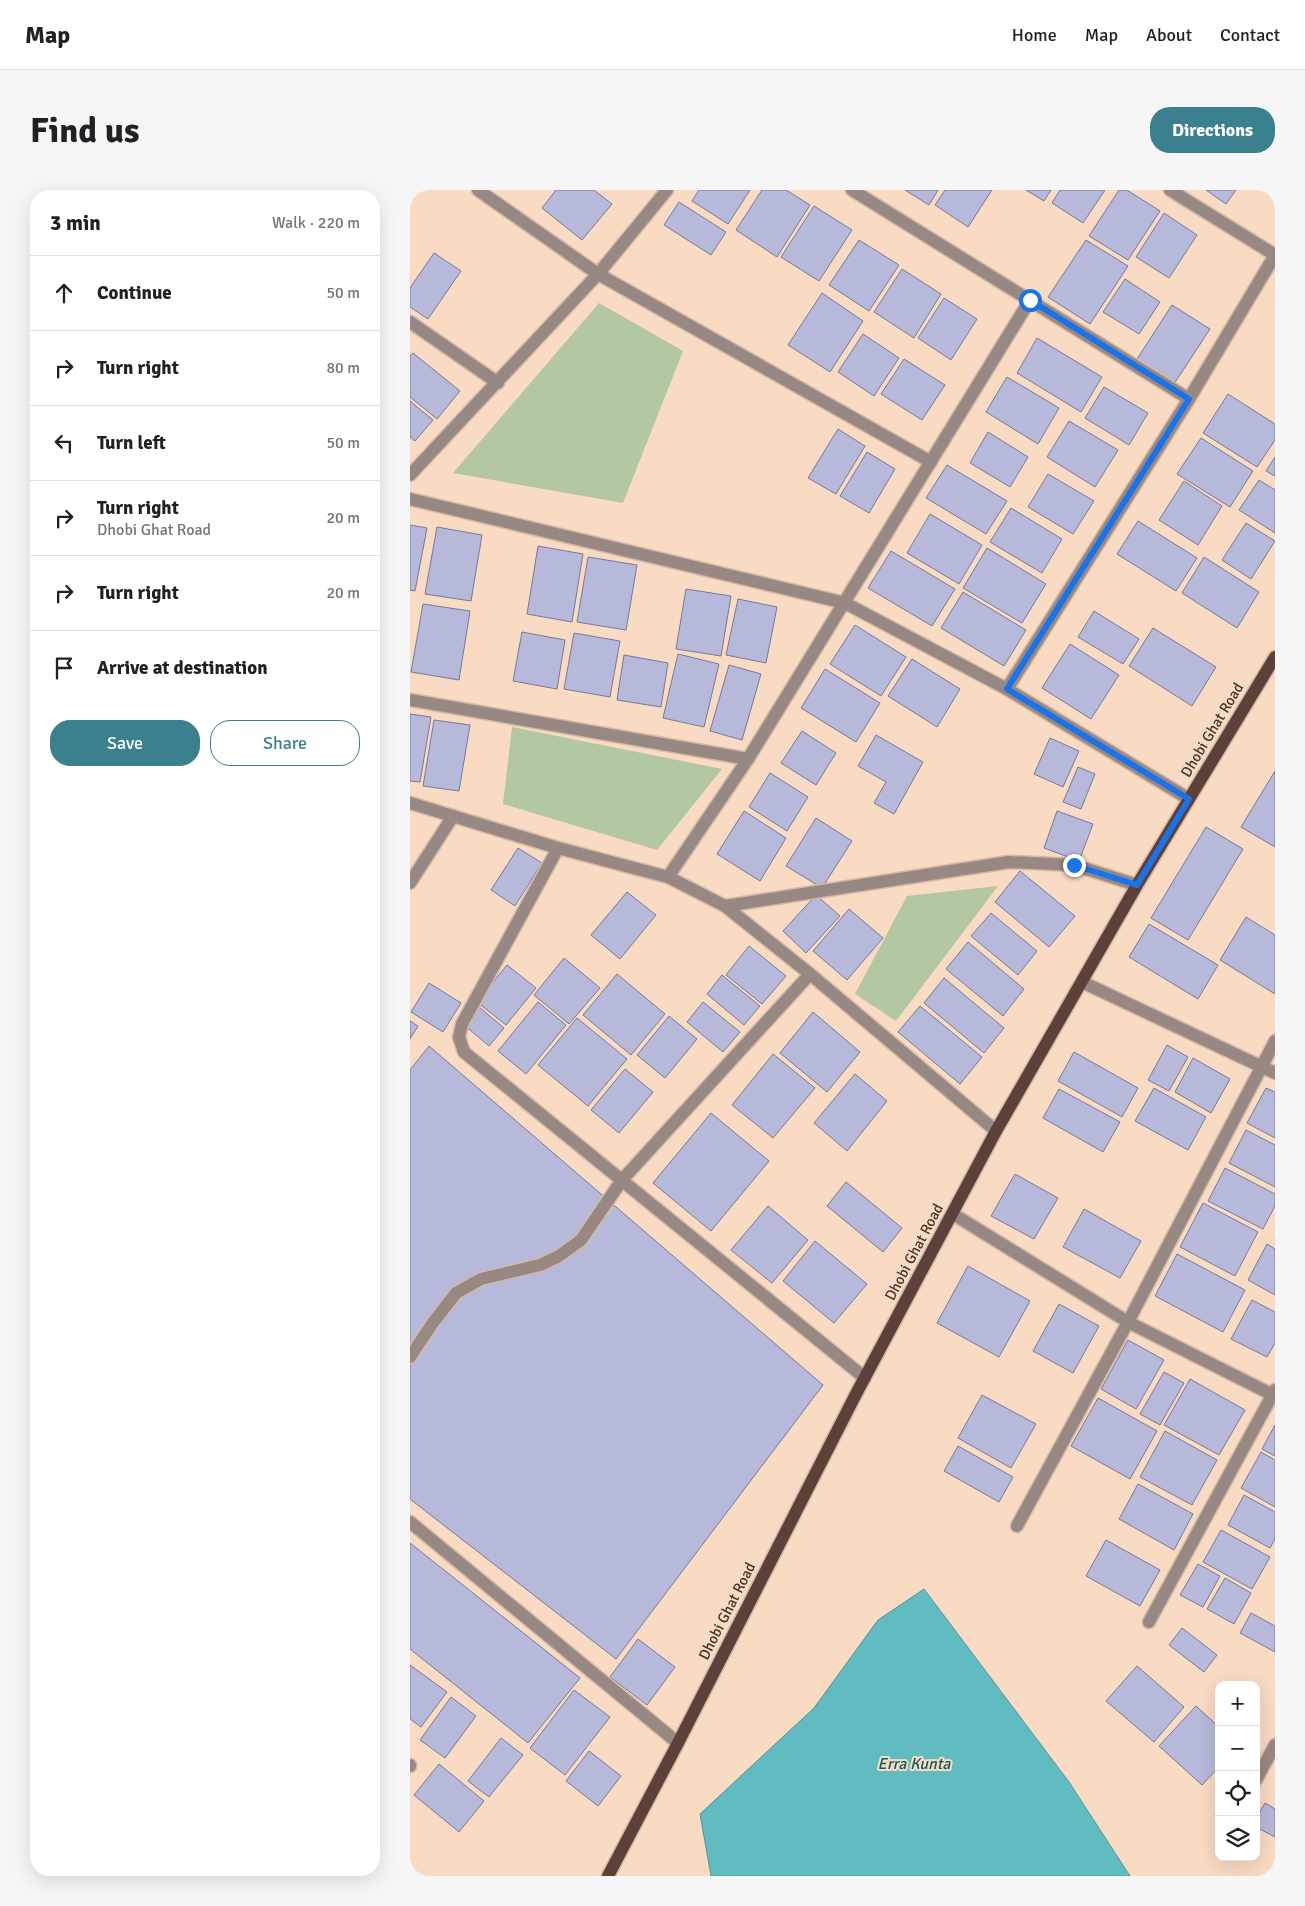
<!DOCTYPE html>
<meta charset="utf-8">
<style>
:root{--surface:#fff;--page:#f6f6f6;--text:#202124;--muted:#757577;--line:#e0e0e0;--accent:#3b808e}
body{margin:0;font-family:Signika,sans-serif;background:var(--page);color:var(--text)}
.controls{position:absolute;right:15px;bottom:15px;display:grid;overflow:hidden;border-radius:10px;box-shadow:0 5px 20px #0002}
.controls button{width:45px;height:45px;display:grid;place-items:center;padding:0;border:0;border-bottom:1px solid var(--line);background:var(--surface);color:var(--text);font:25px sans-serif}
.stop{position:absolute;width:15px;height:15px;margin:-11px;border:4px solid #1a73e8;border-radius:50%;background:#fff}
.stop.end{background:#1a73e8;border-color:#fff;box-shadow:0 1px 5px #0008}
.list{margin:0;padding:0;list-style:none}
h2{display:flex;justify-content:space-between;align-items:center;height:65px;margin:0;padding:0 20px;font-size:21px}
h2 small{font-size:16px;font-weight:400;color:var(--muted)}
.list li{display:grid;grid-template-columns:32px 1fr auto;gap:15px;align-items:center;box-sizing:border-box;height:75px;padding:0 20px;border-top:1px solid var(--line)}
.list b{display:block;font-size:19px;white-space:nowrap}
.list p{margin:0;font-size:16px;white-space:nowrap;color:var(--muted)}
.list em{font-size:16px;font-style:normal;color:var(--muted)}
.actions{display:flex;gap:10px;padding:15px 20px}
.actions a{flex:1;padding:11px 0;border:1px solid var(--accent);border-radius:20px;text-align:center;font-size:18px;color:var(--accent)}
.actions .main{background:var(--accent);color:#fff}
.icon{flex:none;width:28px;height:28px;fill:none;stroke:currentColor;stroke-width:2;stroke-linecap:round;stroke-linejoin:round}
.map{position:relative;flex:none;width:865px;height:1686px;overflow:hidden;border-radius:20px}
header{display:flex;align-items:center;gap:30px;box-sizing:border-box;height:70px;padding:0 25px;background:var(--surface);border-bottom:1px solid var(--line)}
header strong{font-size:24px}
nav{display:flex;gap:28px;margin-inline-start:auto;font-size:18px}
.intro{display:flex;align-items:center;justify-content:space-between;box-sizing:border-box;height:120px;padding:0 30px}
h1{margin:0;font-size:35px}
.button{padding:12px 22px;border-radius:20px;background:var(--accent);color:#fff;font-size:18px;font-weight:700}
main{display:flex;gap:30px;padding:0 30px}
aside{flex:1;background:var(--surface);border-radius:20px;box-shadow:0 5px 20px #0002}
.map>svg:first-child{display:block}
.green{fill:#b3c7a2}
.water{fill:#61bcc2;stroke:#579395}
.building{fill:#b6b9d9;stroke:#777997}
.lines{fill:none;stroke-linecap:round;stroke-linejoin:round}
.minor-casing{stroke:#d4b9a5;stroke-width:15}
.major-casing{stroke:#d4b9a5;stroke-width:15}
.minor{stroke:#988884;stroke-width:12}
.major{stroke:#5c413a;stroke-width:12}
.route{stroke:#1a73e8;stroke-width:6}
.labels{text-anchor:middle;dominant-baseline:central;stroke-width:4;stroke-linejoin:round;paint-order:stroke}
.street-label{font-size:15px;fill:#40342b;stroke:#f9dac3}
.water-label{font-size:16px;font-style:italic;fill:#0c5c61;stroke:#f9dac3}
</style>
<header>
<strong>Map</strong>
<nav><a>Home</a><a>Map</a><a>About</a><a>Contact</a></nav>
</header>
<div class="intro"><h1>Find us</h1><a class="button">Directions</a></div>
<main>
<aside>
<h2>3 min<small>Walk · 220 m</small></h2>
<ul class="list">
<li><svg class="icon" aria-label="ahead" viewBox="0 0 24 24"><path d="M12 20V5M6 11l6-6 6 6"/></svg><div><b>Continue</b></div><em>50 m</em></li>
<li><svg class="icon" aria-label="right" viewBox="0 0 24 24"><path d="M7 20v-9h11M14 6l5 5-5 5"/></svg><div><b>Turn right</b></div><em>80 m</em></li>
<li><svg class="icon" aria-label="left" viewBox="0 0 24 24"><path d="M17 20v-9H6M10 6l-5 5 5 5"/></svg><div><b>Turn left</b></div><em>50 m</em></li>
<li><svg class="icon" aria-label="right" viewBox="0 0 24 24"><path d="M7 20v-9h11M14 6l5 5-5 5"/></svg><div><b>Turn right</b><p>Dhobi Ghat Road</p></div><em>20 m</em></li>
<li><svg class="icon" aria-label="right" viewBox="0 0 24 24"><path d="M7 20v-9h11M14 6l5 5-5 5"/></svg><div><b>Turn right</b></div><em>20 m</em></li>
<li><svg class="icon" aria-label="arrive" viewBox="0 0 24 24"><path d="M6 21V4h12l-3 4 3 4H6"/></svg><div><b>Arrive at destination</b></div></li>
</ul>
<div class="actions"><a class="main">Save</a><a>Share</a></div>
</aside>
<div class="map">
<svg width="865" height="1686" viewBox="0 0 865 1686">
<rect width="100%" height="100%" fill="#f9dac3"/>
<g class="green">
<polygon points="189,113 273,161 213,313 43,283"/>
<polygon points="102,537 312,579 247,660 93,614"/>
<polygon points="588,696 486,831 445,804 497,706"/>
</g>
<polygon class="water" points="514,1399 659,1592 720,1686 301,1686 290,1624 404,1518 468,1430"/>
<g class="building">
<polygon points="146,0 184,0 202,14 172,50 132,18"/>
<polygon points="289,0 340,0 318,34 282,11"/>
<polygon points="352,0 376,0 400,15 367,67 326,40"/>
<polygon points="495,0 528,0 519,15"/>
<polygon points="535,0 582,0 558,37 525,15"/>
<polygon points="616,0 641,0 634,11"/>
<polygon points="650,0 695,0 673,33 642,13"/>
<polygon points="709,0 717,0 750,21 718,70 679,46"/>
<polygon points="796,0 826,0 816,14"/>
<polygon points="269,12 316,42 301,65 254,35"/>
<polygon points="404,16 442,40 409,91 371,67"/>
<polygon points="754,23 787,45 759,88 726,67"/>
<polygon points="449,50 489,75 459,121 419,95"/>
<polygon points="676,50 718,76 680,134 638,107"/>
<polygon points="24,63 51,81 18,129 0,117 0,98"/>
<polygon points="492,79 531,104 504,148 464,122"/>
<polygon points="715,89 750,112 729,144 693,122"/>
<polygon points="412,103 453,131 420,182 378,155"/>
<polygon points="534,108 567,129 541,170 508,148"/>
<polygon points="762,115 800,139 764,194 727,169"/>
<polygon points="453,144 489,168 464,206 428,182"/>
<polygon points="627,148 692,187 671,222 607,183"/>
<polygon points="3,163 50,201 27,229 0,207 0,166"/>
<polygon points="494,169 535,195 512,230 471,204"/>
<polygon points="597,187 649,218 628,254 576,222"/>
<polygon points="694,197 738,223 719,255 675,228"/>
<polygon points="818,204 865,234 865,250 847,277 793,243"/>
<polygon points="0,211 23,230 5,251 0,247"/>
<polygon points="659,231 708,260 685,297 637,267"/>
<polygon points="428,239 455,256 426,304 398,288"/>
<polygon points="578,242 618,267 600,297 560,273"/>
<polygon points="791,248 843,281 820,317 767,284"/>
<polygon points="457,262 485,279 459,323 430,306"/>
<polygon points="865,267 865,286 856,281"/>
<polygon points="537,275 597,311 576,344 516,308"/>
<polygon points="638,284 684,311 663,344 618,317"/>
<polygon points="849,290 865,300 865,343 829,320"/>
<polygon points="774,291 812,316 788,355 749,330"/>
<polygon points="601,318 652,349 632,383 580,352"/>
<polygon points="520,324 572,355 549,394 497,363"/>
<polygon points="728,331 787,368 766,401 707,364"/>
<polygon points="836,333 865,351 841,389 812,370"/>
<polygon points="0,335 17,338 5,401 0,400"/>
<polygon points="27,337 72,345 61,411 15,404"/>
<polygon points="128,356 173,364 162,432 117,424"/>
<polygon points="577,358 636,394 612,433 553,398"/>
<polygon points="481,361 545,399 522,436 458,398"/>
<polygon points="178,367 227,375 216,440 167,432"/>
<polygon points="794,367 849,402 827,438 772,403"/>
<polygon points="276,399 321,406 311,466 266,459"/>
<polygon points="553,402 616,440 594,476 531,438"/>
<polygon points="328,409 367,417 356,473 316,465"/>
<polygon points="13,414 60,421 49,490 1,482"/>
<polygon points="684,421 729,449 713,474 668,447"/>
<polygon points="445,435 496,467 471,506 420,474"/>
<polygon points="743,438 806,477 782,516 719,476"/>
<polygon points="112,442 155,450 147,499 103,491"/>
<polygon points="164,443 210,451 200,507 154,499"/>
<polygon points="660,454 709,485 681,529 632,498"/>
<polygon points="268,464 309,474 294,537 253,528"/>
<polygon points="214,465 258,473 251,517 207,510"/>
<polygon points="502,469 550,499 527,537 478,506"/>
<polygon points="319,475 351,484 332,550 300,541"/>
<polygon points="415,479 470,513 446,552 391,518"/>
<polygon points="0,524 21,527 10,592 0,591"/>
<polygon points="24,530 60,535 49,601 13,596"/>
<polygon points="392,541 426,563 406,595 371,573"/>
<polygon points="466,545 513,572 484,624 464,613 476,592 448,576"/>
<polygon points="640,548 669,561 653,597 624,584"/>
<polygon points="668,577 685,584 671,619 653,612"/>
<polygon points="865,581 865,657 831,637"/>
<polygon points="360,583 398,607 377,641 339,617"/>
<polygon points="334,621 376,648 350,691 307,664"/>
<polygon points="647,621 683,634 669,671 634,658"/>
<polygon points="406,628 442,651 412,698 376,676"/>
<polygon points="796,637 833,659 778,750 741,728"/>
<polygon points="108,658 132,673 105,716 81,700"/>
<polygon points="610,681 665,726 639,757 585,712"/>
<polygon points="217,702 246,725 210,769 181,745"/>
<polygon points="406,705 430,726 396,763 373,741"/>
<polygon points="439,719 473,748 437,790 403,761"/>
<polygon points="581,723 627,761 608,785 561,746"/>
<polygon points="836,727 865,745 865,804 810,770"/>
<polygon points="739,734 808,775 788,809 719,767"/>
<polygon points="558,752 614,799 593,826 536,779"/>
<polygon points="339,756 376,786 352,814 316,785"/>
<polygon points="154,768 190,798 159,834 124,805"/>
<polygon points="97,775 126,798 96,835 67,812"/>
<polygon points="207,784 255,824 221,865 173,825"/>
<polygon points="312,785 350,816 334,835 297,804"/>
<polygon points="534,788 594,838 574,863 514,813"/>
<polygon points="19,793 51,813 33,842 1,822"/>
<polygon points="128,812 156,835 116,884 88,861"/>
<polygon points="293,812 330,842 313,862 277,832"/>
<polygon points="68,816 94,838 79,856 53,834"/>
<polygon points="510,816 572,867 550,894 488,842"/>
<polygon points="403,822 450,862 417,902 370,863"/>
<polygon points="259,826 287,849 255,888 227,865"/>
<polygon points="167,828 217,869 178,916 128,875"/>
<polygon points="0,831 8,836 0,849"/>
<polygon points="757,855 778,867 759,901 738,890"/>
<polygon points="19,856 413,1195 206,1469 0,1309 0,880"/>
<polygon points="664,862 728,898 712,927 648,891"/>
<polygon points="363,864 405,898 363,948 322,915"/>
<polygon points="783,868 820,889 801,923 765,902"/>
<polygon points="215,879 243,902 209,943 181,920"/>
<polygon points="445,884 477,911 437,961 404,933"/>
<polygon points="744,898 796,927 778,960 725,931"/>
<polygon points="856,898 865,902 865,948 837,933"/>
<polygon points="649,899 710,932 693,962 633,928"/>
<polygon points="301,923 359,971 301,1041 243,993"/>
<polygon points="836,940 865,955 865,997 819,973"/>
<polygon points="815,978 865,1004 865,1016 853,1039 798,1011"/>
<polygon points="605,984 648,1008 624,1049 581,1026"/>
<polygon points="436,992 492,1038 473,1062 417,1016"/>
<polygon points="793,1013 848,1042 825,1086 770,1057"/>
<polygon points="358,1016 398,1050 362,1093 321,1060"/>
<polygon points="674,1019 731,1051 710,1088 653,1057"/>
<polygon points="405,1051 457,1094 424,1133 373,1091"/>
<polygon points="857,1054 865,1059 865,1105 838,1090"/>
<polygon points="767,1064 835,1100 813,1142 745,1106"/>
<polygon points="558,1076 620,1111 589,1167 527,1133"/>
<polygon points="842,1110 865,1122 865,1153 857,1167 821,1149"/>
<polygon points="649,1114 689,1136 663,1183 623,1161"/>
<polygon points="718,1150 754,1170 726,1219 691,1199"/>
<polygon points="754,1182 774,1193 750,1235 730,1224"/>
<polygon points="780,1189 835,1220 809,1265 754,1235"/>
<polygon points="572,1205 626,1234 601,1278 548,1248"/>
<polygon points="688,1208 747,1241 720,1289 661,1256"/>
<polygon points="865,1235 865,1266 852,1259"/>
<polygon points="755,1241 807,1270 782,1315 730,1287"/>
<polygon points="548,1256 603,1287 589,1312 534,1281"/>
<polygon points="851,1262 865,1270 865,1317 831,1298"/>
<polygon points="728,1294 783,1324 764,1360 709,1329"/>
<polygon points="834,1305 865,1322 865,1349 860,1358 818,1335"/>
<polygon points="811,1340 860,1367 842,1399 793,1372"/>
<polygon points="696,1350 750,1380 730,1416 676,1386"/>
<polygon points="0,1353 170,1488 118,1553 0,1459"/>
<polygon points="788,1374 810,1386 793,1417 770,1405"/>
<polygon points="815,1388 841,1403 824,1434 797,1419"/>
<polygon points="841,1423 865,1436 865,1462 830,1443"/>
<polygon points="772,1438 807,1465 794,1482 759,1455"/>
<polygon points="228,1449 265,1477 237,1515 200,1487"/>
<polygon points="0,1475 37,1502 11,1537 0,1529"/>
<polygon points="727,1476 774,1517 744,1552 696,1511"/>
<polygon points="164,1500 200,1527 155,1585 120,1558"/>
<polygon points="41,1507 66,1526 35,1568 10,1550"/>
<polygon points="786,1516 809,1537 809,1577 792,1595 749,1556"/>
<polygon points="91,1548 113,1565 79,1607 58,1591"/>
<polygon points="179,1561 211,1586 188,1616 156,1591"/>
<polygon points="29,1574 74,1611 49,1642 4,1605"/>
<polygon points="855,1613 865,1619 865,1647 846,1637 846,1629"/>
</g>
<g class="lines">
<defs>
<g id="minor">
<polyline points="68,0 188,84 521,272"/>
<polyline points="442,0 779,209"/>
<polyline points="0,132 88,193"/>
<polyline points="0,285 188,84 257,0"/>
<polyline points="0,309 435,413 597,499 779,609"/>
<polyline points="597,499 779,209 865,65 760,0"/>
<polyline points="0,510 338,569"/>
<polyline points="0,613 148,658 258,687 315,716 400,784 586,941"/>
<polyline points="148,658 52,834 49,847 54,862 455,1188"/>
<polyline points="258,687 338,569 620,110"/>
<polyline points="0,693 43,626"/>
<polyline points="315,716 599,672 664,675 727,695"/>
<polyline points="672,792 865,883"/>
<polyline points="543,1024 718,1132 865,1206"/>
<polyline points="0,1167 22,1134 46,1103 71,1089 130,1075 149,1066 171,1050 212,990 400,784"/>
<polyline points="0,1332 268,1553"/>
<polyline points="607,1336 718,1132 865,851"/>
<polyline points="739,1432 865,1200"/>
<polyline points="0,1575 0,1576"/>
<polyline points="846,1590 865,1555"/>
</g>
<polyline id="major" points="198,1686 268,1553 446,1204 586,941 727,695 865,467"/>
</defs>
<use href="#minor" class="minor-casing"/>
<use href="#major" class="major-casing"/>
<use href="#minor" class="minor"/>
<use href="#major" class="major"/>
</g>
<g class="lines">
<polyline class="route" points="620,110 779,209 597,499 779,609 727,695 664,675"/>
</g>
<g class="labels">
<g class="street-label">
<text transform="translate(802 540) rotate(-59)">Dhobi Ghat Road</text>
<text transform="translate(504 1062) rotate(-62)">Dhobi Ghat Road</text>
<text transform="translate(317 1421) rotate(-63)">Dhobi Ghat Road</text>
</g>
<g class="water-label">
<text x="504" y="1574">Erra Kunta</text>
</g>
</g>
</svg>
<div class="controls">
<button>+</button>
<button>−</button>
<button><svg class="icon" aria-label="locate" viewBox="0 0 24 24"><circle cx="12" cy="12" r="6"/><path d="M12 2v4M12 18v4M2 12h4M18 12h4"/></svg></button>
<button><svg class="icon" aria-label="layers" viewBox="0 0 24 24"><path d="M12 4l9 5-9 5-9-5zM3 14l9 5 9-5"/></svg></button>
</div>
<div class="stop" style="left:620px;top:110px"></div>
<div class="stop end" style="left:664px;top:675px"></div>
</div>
</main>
